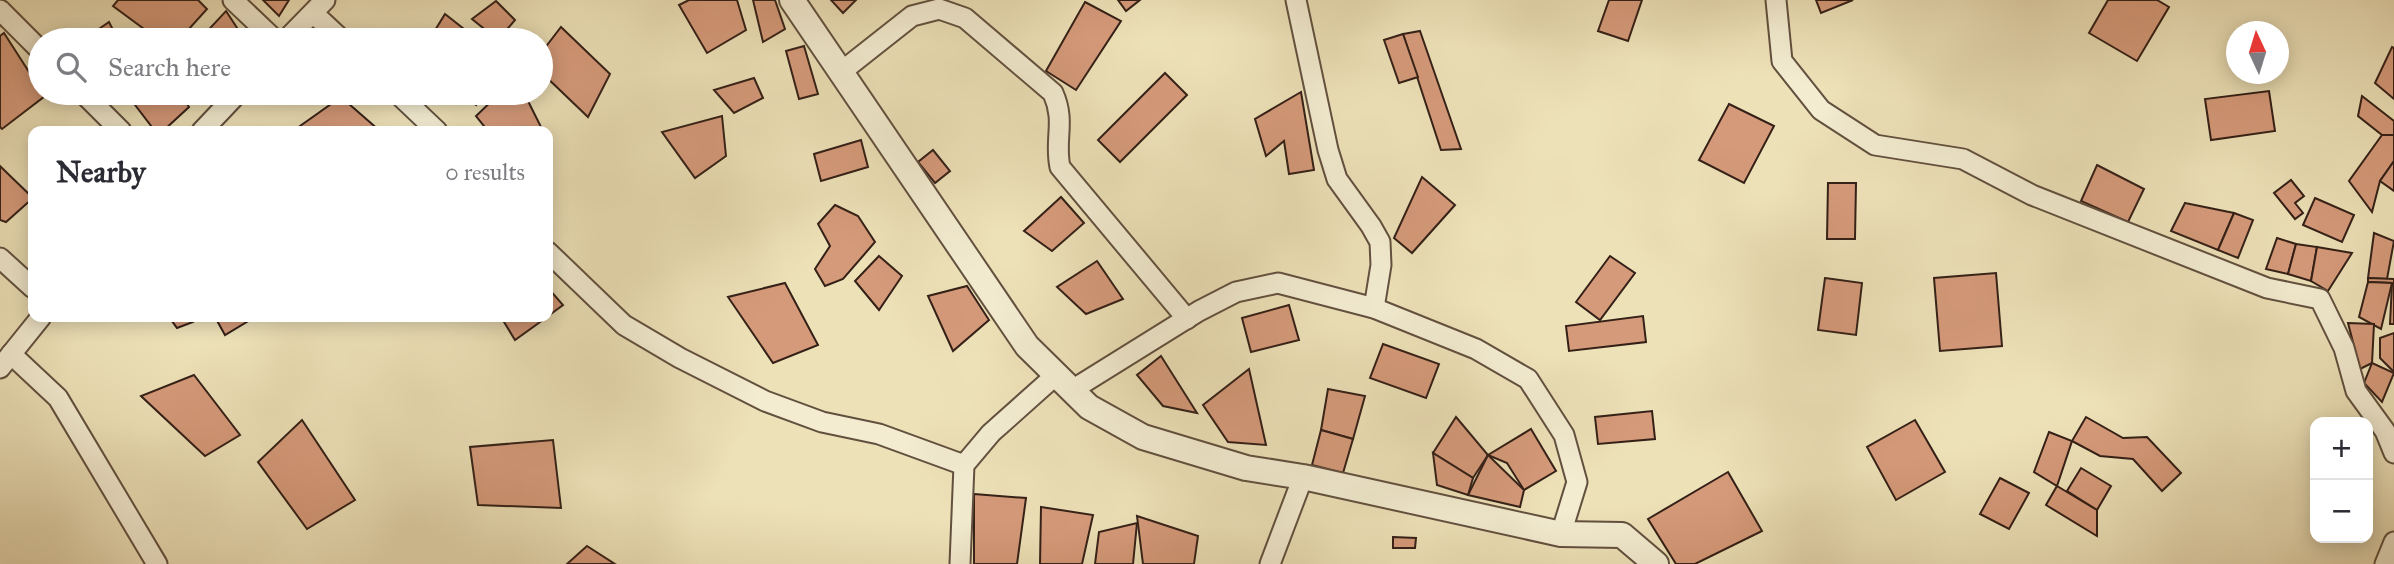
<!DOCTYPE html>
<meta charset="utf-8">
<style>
:root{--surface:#fff;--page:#f7f7f7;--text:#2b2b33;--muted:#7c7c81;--line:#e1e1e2}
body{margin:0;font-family:"IM FELL Great Primer",serif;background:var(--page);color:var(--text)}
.controls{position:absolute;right:21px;bottom:21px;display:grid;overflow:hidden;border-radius:14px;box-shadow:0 4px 18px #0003}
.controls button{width:63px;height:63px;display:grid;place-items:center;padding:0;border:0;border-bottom:2px solid var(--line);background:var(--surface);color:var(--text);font:35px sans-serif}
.compass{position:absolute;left:2226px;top:21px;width:63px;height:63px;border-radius:50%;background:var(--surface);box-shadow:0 4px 18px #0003;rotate:356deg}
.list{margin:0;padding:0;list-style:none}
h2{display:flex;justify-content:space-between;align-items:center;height:91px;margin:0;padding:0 28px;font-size:30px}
h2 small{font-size:23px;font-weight:400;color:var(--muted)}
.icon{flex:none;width:38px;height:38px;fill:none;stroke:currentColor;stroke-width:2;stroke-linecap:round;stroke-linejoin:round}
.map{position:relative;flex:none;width:2394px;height:564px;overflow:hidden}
.search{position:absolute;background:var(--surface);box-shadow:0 4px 18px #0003;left:28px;top:28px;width:525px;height:77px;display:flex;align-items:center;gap:18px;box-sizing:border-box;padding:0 24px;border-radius:38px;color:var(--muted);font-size:26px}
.panel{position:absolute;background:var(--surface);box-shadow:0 4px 18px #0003;left:28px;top:126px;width:525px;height:196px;border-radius:14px}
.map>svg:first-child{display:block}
.building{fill:#d59a7a;stroke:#342017;stroke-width:2}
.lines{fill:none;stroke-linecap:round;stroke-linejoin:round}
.minor-casing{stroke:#62503f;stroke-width:23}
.tertiary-casing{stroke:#62503f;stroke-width:28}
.minor{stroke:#f3ecd1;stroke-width:19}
.tertiary{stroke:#f3ecd1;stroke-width:24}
</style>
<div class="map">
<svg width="2394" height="564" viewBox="0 0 2394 564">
<rect width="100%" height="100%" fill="#ede1b8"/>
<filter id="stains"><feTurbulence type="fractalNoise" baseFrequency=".00286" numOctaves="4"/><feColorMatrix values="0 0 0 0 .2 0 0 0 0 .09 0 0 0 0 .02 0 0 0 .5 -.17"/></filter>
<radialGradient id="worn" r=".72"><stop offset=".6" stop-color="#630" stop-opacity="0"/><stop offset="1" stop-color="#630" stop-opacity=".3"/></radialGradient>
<g class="building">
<polygon points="118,0 198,0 207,9 179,40 159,40 113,6"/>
<polygon points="263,0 289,0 279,16"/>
<polygon points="689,0 737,0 746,30 707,53 679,5"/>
<polygon points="753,0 775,0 785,29 763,42"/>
<polygon points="831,0 856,0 843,13"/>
<polygon points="1118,0 1140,0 1126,11"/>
<polygon points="1609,0 1642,0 1628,41 1598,31"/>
<polygon points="1816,0 1853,0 1821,13"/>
<polygon points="2108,0 2157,0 2169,7 2137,61 2089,33"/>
<polygon points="496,1 515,20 498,40 472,19"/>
<polygon points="1085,2 1121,21 1076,90 1046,71"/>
<polygon points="226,11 245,40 199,40"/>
<polygon points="445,14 478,40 429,40"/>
<polygon points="109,22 118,40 83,40"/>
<polygon points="561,27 610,74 588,117 541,72 541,53"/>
<polygon points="1420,31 1461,149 1441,150 1403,34"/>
<polygon points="4,33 40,89 40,93 45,96 2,129 0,127 0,36"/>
<polygon points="1403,34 1418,77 1399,83 1384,40"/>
<polygon points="804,46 818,94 799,99 786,51"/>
<polygon points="2392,47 2394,48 2394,99 2375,83"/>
<polygon points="1165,73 1187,95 1120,162 1098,140"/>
<polygon points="754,78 763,98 734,113 714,90"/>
<polygon points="2269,91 2275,131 2211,140 2205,99"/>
<polygon points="1301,92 1314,170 1289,174 1284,141 1266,156 1255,119"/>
<polygon points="141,93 180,93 189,107 163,131 155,131 132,101"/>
<polygon points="458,93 480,93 476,105"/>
<polygon points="500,93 524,93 543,131 488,131 476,116"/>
<polygon points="2362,96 2394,121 2394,135 2382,135 2358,116"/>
<polygon points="341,97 380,131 293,131"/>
<polygon points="1729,104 1774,126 1744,183 1699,160"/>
<polygon points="722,116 726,156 695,178 662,132"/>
<polygon points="2382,135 2394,135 2394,161 2380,181 2372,212 2349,181"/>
<polygon points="861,140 868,167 821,181 814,154"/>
<polygon points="933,150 950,171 935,183 918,162"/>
<polygon points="2394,161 2394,191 2380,181"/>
<polygon points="2097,165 2144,189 2128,222 2081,201"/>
<polygon points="0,166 33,198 6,222 0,220"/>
<polygon points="1422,177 1455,205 1412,253 1394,238"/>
<polygon points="2291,180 2304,196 2295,203 2303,213 2295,219 2274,193"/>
<polygon points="1828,183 1856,183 1855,239 1827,239"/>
<polygon points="1061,197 1084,223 1052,251 1024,231"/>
<polygon points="2315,198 2354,215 2342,242 2303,225"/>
<polygon points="2185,203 2234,213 2218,250 2171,231"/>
<polygon points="835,205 858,216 875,242 843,279 825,286 815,269 830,246 818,224"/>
<polygon points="2234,213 2253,220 2238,258 2218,250"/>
<polygon points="2374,233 2394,241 2387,279 2368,278"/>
<polygon points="2277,238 2296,244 2288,274 2266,269"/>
<polygon points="2296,244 2317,247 2311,281 2288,274"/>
<polygon points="2317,247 2352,253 2328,291 2311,281"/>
<polygon points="879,256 902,276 879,310 855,281"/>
<polygon points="1610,256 1635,273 1600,320 1576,302"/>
<polygon points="1097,261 1123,299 1086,314 1057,287"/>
<polygon points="1996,273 2002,346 1940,351 1934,278"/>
<polygon points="1825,278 1862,283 1856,335 1818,330"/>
<polygon points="2368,278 2394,279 2394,324 2390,324 2392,283 2368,282"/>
<polygon points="2368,282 2392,283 2381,329 2359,317"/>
<polygon points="785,283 818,345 773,363 728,297"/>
<polygon points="967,286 989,320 953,351 928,296"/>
<polygon points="548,288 563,305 548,316"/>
<polygon points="1289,305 1299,340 1251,352 1242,318"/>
<polygon points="1643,316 1646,342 1569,351 1566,326"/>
<polygon points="169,317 191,317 193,322 177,328"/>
<polygon points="215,317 255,317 225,335"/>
<polygon points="501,317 547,317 515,340"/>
<polygon points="2348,323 2374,324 2372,363 2360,369"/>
<polygon points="2394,333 2394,372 2380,358 2380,338"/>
<polygon points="1383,344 1439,364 1426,398 1370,378"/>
<polygon points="1161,356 1197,413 1163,406 1137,375"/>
<polygon points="2372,363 2394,373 2382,402 2364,383"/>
<polygon points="1249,369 1266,445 1228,442 1203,405"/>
<polygon points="194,375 240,435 205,456 141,396"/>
<polygon points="1328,389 1365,396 1353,439 1321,430"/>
<polygon points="1652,411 1655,439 1598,444 1595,417"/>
<polygon points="1456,417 1488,455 1473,478 1433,453"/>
<polygon points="2086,417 2123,438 2147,437 2181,473 2162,491 2133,459 2100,456 2072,441"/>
<polygon points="302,420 355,500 307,529 258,462"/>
<polygon points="1915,420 1945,472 1896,500 1867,447"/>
<polygon points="1531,429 1556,471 1524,490 1507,463 1488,455"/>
<polygon points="1321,430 1353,439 1343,473 1312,465"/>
<polygon points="2049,432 2072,441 2057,486 2034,472"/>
<polygon points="553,440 561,508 478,505 470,447"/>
<polygon points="1433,453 1473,478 1468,495 1437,485"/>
<polygon points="1488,455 1524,490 1520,507 1468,495"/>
<polygon points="2081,468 2111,486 2097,510 2067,491"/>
<polygon points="1728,472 1762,531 1695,564 1676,564 1648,519"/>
<polygon points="2000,478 2029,493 2009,529 1980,514"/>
<polygon points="2057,486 2097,510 2097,536 2046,505"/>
<polygon points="974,494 1026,498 1017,564 974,564"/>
<polygon points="1041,507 1093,515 1082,564 1040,564"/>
<polygon points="1137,516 1198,536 1194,564 1143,564"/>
<polygon points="1137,523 1133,564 1095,564 1099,532"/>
<polygon points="1393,537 1416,538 1415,548 1393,548"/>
<polygon points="587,546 615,564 567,564"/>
</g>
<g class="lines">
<defs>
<g id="minor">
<polyline points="233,0 275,40"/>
<polyline points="1296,0 1328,150 1337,179 1371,226 1380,242 1381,265 1374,308"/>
<polyline points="1776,0 1782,61 1821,110 1875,145 1963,159 2032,195 2267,288 2320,299 2344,348 2356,391 2385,431 2394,453"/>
<polyline points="0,10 40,50"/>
<polyline points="313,13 342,40"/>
<polyline points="286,40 325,0"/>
<path d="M841,72L912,16L939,9L965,18L1053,93C1066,122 1054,139 1060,167L1187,319"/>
<polyline points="83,93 121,131"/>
<polyline points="397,93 437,131"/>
<polyline points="202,131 238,93"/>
<polyline points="548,252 624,325 680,358 765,401 822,422 879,434 964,465"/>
<polyline points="0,258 33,288"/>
<polyline points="11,354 58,398 157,564"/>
<polyline points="0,368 41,317"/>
<polyline points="1072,390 1199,311 1236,292 1278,283 1374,308 1476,349 1528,379 1564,435 1577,482 1561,534"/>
<polyline points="960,564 964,465 991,433 1056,375"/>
<polyline points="1270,564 1303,477"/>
<polyline points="2385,564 2394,542"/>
</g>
<polyline id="tertiary" points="792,0 1027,346 1089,407 1143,437 1246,468 1303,477 1561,534 1622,535 1656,564"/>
</defs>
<use href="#minor" class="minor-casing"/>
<use href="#tertiary" class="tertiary-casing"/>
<use href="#minor" class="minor"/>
<use href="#tertiary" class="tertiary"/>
</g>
<rect width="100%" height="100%" filter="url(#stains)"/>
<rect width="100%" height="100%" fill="url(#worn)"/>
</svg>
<div class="controls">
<button>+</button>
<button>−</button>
</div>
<svg class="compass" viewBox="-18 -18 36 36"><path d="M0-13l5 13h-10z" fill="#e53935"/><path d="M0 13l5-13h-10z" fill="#7c7c81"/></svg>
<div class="search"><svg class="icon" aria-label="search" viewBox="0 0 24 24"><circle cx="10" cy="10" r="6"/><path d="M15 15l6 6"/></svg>Search here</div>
<section class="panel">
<h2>Nearby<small>0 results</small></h2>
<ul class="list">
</ul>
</section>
</div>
